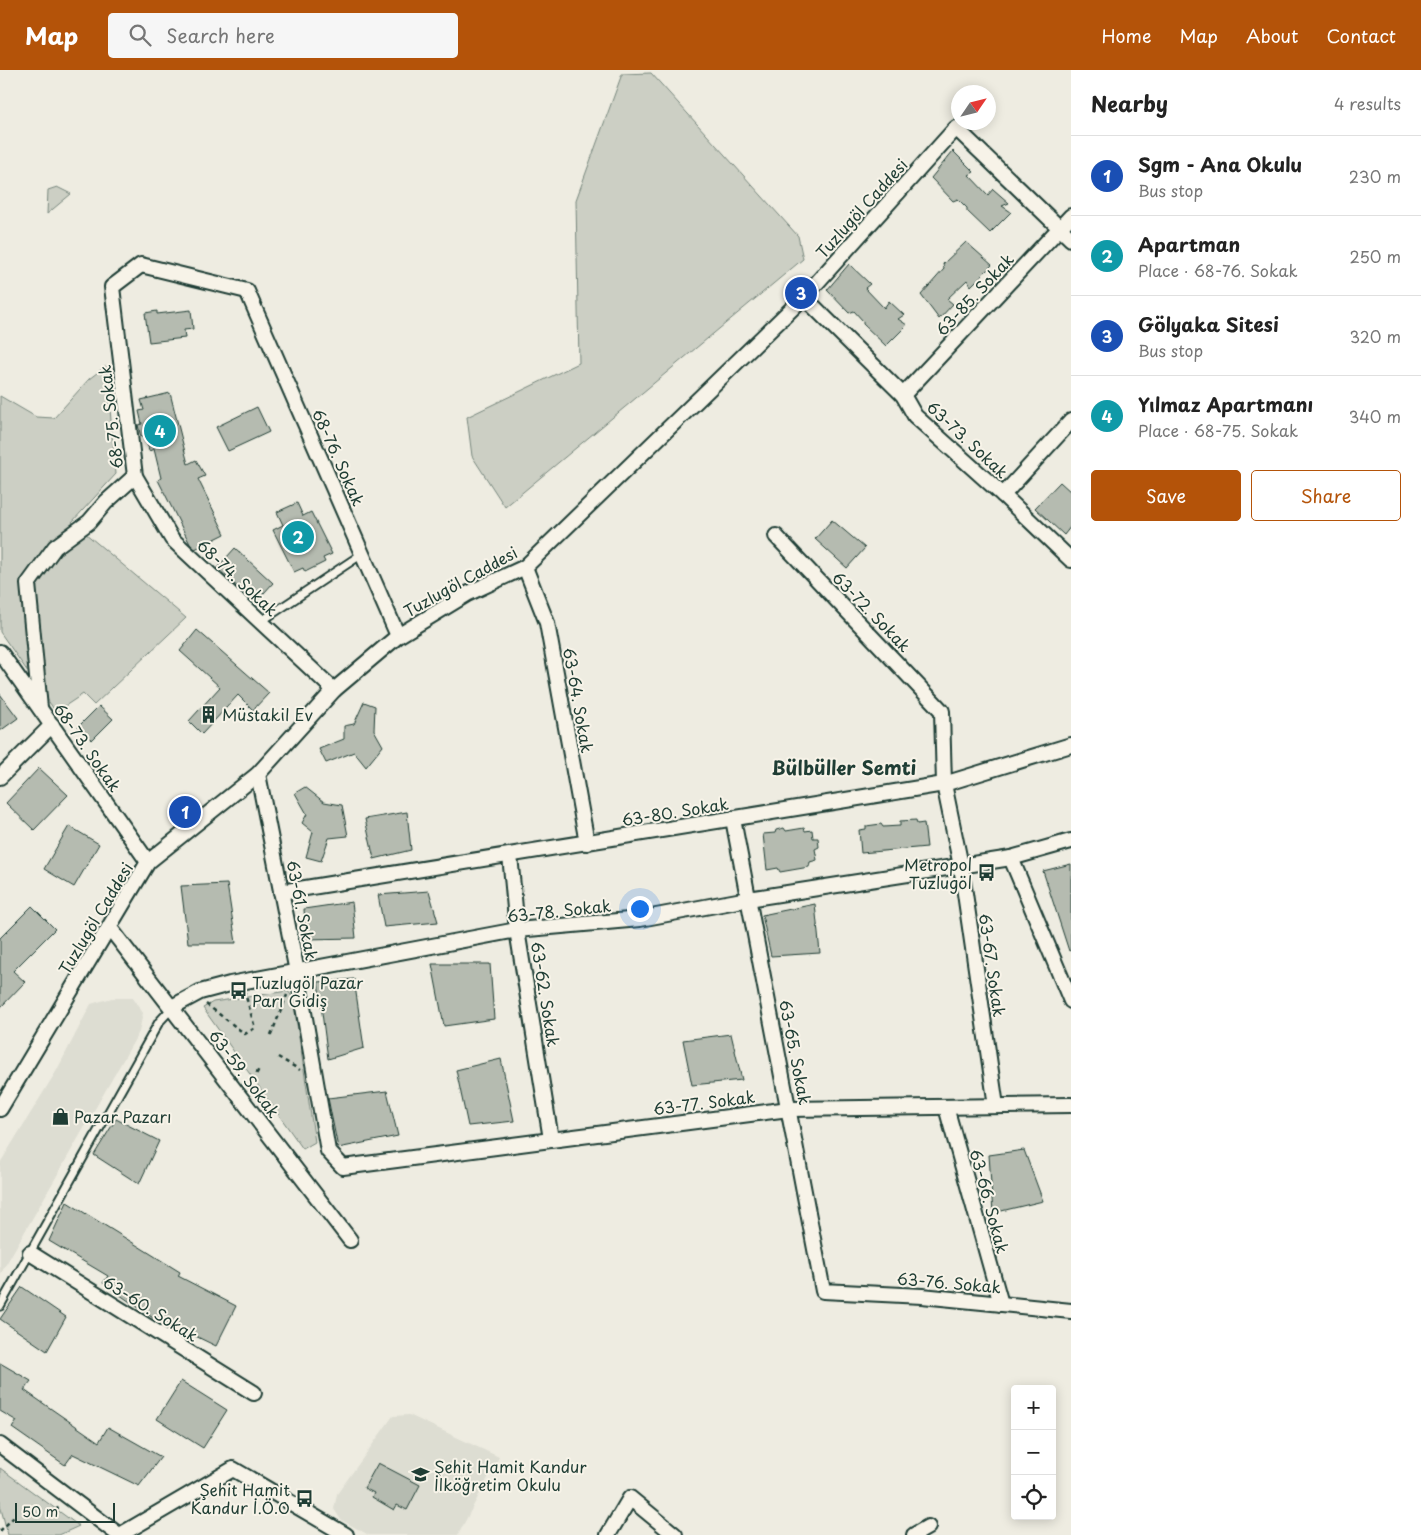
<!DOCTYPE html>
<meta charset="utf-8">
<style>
:root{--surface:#fff;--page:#f6f6f6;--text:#222;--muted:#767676;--line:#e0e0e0;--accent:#b45309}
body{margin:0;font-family:"Playpen Sans",sans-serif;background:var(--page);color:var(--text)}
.controls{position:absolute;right:15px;bottom:15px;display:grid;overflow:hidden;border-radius:5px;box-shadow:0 2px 12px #0003}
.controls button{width:45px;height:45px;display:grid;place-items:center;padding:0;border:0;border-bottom:1px solid var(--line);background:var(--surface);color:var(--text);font:25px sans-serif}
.compass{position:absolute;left:951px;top:15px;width:45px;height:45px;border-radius:50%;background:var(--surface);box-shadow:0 2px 12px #0003;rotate:55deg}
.scale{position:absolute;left:15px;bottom:12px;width:100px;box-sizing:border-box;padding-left:5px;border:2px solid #1f3d34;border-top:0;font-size:14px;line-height:18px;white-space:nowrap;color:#1f3d34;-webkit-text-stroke:4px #f7f3e8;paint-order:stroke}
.you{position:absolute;left:639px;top:838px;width:18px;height:18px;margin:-12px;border:4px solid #fff;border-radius:50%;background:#1a73e8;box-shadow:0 0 0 8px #1a73e833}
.badge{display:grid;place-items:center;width:32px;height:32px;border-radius:50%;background:var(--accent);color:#fff;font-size:16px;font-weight:700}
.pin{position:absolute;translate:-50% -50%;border:2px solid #fff;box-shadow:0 1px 5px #0006}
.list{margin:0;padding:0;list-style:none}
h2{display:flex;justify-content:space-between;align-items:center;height:65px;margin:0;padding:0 20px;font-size:21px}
h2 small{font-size:16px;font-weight:400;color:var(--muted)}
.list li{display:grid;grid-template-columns:32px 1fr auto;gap:15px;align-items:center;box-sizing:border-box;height:80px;padding:0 20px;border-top:1px solid var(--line)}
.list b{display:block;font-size:19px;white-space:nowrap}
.list p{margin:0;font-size:16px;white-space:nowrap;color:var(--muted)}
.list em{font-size:16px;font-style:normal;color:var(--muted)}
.actions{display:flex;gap:10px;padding:15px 20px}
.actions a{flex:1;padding:11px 0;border:1px solid var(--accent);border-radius:5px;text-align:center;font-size:18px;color:var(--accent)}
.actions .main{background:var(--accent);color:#fff}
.icon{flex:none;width:28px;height:28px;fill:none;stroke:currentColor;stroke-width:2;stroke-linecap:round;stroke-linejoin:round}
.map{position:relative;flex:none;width:1071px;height:1465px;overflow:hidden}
header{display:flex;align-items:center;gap:30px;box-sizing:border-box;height:70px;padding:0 25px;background:var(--accent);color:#fff}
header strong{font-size:24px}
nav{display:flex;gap:28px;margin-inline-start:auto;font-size:18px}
.search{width:350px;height:45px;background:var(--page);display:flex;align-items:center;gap:12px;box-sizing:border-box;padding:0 18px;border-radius:5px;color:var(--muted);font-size:19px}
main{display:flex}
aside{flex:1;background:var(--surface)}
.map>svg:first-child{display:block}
.built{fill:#ddddd2}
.green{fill:#cccfc4;stroke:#76867c}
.building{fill:#b5bbb0;stroke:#1f3d34}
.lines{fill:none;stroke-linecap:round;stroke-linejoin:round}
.lane-casing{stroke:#1f3d34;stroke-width:11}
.street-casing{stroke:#1f3d34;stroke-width:18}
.path{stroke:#1f3d34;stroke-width:2.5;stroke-dasharray:4 4;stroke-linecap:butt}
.lane{stroke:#f7f3e8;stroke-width:7}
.street{stroke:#f7f3e8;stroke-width:14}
.labels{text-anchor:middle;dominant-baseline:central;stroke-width:4;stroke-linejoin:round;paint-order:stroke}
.street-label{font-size:16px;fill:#1f3d34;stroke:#f7f3e8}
.poi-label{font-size:16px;fill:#1f3d34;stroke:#f7f3e8;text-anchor:start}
.quarter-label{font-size:19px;font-weight:bold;fill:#1f3d34;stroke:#f7f3e8}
</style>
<header>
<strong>Map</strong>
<div class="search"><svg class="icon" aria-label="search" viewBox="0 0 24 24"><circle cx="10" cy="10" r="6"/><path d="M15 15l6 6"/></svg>Search here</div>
<nav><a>Home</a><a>Map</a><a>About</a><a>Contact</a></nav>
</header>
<main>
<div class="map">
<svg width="1071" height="1465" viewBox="0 0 1071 1465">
<rect width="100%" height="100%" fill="#eeece1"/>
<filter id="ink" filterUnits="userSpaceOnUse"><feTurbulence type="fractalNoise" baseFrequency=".02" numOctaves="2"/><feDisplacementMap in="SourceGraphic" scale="10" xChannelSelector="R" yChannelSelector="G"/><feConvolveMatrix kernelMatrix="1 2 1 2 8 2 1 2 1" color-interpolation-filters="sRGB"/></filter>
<g filter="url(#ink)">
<g class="built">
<polygon points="112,928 133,928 143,943 139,962 0,1205 0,1093 57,1000 91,934"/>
<polygon points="409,1345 499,1387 458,1465 369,1465 341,1450 334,1439 337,1424 393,1346"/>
</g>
<g class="green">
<polygon points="651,3 798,166 803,189 505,437 472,386 467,347 579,293 576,130 622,4"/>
<polygon points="57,117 71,124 47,144 48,120"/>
<polygon points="106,296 116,404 72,452 186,548 94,635 83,624 56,642 0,562 0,326 36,347 54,348 89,309"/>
<polygon points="288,921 293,928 315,1072 303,1079 203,938 213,932"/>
<polygon points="0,1398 79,1456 59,1465 8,1465 0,1435"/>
</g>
<g class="building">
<polygon points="953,81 974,102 969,105 988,125 993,119 1009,133 1002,136 1011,142 990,163 967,141 967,138 958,129 953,131 931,108"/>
<polygon points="966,172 992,195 971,216 967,210 947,229 953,234 939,249 921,225 944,199 943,194"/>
<polygon points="849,194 870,214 865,218 884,238 889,231 904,245 898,249 907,255 886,276 863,254 863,251 854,241 849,243 827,220"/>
<polygon points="191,240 193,259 184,260 185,268 149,272 145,243 157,241 157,244"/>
<polygon points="170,323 188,394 196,390 205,406 198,409 225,464 195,479 190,474 158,410 161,408 154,379 149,381 146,366 141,367 138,355 142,354 139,341 144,340 141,330"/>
<polygon points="257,337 269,362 228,381 216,357"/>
<polygon points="1060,412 1071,422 1071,456 1064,465 1035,438"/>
<polygon points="297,433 303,446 311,442 332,484 323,488 325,492 305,502 303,498 294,502 273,460 283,455 277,442"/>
<polygon points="832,450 865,478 847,498 815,469"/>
<polygon points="235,478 273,513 255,533 217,498"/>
<polygon points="197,560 269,623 253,640 238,625 202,664 189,651 220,617 180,581"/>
<polygon points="0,624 18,648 0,661"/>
<polygon points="364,632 375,636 374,660 383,676 366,697 354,682 326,693 319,679 344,669 344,656 354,654"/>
<polygon points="99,636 113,649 92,670 78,657"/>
<polygon points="39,698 68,725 34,760 6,733"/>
<polygon points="305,717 324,732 342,735 348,766 329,768 321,791 306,787 313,762 302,753 307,744 295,723"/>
<polygon points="407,742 411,780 374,789 365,749"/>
<polygon points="916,750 917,754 924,753 927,777 861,783 859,760 866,759 866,756 881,754 883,757 900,756 900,751"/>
<polygon points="69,756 99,774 74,817 44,799"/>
<polygon points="784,758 786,761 804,758 805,761 812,760 813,768 818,768 819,777 815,779 817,790 810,792 809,797 780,802 778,798 767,800 763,764 775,763 776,760"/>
<polygon points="1071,794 1071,880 1069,881 1043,801"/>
<polygon points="227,814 236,873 188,873 181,816"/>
<polygon points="429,821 438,852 384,857 378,825"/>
<polygon points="352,832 356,868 306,869 304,839"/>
<polygon points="815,834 820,883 771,886 762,845"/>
<polygon points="32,836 55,859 13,901 25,912 0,938 0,868"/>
<polygon points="432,894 490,894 494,949 444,956"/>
<polygon points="354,909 364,978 328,989 318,912"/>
<polygon points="731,964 742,1010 692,1015 683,970"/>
<polygon points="501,989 514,1051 468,1056 456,1000"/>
<polygon points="387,1021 398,1066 338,1078 328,1028"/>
<polygon points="116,1049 159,1071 139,1114 94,1085"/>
<polygon points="1024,1080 1043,1131 993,1143 989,1085"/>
<polygon points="67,1132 180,1202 178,1206 236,1236 216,1276 154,1246 153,1248 103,1213 108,1206 49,1171"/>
<polygon points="22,1217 66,1247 47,1281 0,1249"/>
<polygon points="0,1293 31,1311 24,1320 99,1372 108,1357 161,1387 139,1416 73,1384 65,1395 12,1358 17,1351 0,1341"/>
<polygon points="181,1311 227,1340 203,1378 157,1349"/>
<polygon points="378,1393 420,1415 407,1440 397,1435 394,1440 372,1427 374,1423 364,1418"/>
</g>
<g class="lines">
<defs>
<g id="lane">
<polyline points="260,552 362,484"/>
<polyline points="0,1236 159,952 172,938"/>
</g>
<g id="street">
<polyline points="804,227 903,325 915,346 1003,425 1071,490"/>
<polyline points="903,325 1071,146"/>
<polyline points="1003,425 1071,351"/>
<polyline points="776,466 942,641 944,714 961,796 996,1036"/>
<polyline points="525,497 547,553 587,773"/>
<polyline points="0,582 148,792"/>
<polyline points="334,620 172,469 135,406 112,217 141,195 247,221 398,566"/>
<polyline points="40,638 28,514 55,477 89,452 106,432 135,406"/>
<polyline points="258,704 297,902 328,1081 343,1097 789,1039 1071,1035"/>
<polyline points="0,707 52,655"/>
<polyline points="733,749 823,1221 922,1226 1071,1241"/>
<polyline points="510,785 517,860 551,1069"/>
<polyline points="1011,788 1071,931"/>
<polyline points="281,822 944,714 1071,675"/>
<polyline points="110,858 350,1170"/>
<polyline points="172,937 200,922 230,914 517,860 640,849 748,829 1011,788 1071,771"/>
<polyline points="946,1037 1001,1234"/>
<polyline points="0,1039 148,792 258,704 334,620 398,566 467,524 525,497 804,227 956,58 1071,169"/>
<polyline points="30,1183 254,1323"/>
<polyline points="0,1375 119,1465"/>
<polyline points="120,1465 233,1399 346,1465"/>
<polyline points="608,1465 630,1428 675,1465"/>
<polyline points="914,1465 928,1457"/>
</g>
</defs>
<use href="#lane" class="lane-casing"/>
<use href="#street" class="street-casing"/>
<g class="path">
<polyline points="206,934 245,964 255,958 245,923"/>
<polyline points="271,965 287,925"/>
<polyline points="278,987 300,1000"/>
<polyline points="249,1018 260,997"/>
<polyline points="51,1447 60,1435"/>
<polyline points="0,1461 14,1447"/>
</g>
<use href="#lane" class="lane"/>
<use href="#street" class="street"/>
</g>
</g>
<defs>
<symbol id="building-bare" viewBox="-9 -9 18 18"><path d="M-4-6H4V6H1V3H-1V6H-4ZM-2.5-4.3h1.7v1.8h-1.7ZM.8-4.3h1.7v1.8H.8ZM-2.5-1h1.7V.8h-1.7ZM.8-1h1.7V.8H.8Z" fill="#1f3d34" stroke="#f7f3e8" stroke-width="2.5" paint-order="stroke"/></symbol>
<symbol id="bus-bare" viewBox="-9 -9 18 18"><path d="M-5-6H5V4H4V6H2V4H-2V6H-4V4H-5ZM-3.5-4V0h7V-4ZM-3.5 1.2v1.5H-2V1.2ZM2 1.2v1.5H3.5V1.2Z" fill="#1f3d34" stroke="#f7f3e8" stroke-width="2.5" paint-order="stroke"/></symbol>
<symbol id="shop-bare" viewBox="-9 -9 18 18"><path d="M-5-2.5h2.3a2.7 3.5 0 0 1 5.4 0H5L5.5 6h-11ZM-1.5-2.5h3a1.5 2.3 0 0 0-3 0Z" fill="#1f3d34" stroke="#f7f3e8" stroke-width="2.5" paint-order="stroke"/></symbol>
<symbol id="school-bare" viewBox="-9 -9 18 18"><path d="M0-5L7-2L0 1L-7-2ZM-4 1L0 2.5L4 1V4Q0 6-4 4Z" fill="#1f3d34" stroke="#f7f3e8" stroke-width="2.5" paint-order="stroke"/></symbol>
</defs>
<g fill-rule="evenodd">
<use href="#building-bare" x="196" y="632" width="25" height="25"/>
<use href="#bus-bare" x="974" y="790" width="25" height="25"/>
<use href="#bus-bare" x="226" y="908" width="25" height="25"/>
<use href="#shop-bare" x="48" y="1034" width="25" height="25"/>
<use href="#school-bare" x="408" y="1392" width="25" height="25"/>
<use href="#bus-bare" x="292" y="1416" width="25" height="25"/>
</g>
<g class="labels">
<g class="street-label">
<text transform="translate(861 138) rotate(-48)">Tuzlugöl Caddesi</text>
<text transform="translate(974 224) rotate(-47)">63-85. Sokak</text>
<text transform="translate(110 347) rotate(-97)">68-75. Sokak</text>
<text transform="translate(968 369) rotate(43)">63-73. Sokak</text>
<text transform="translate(339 387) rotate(66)">68-76. Sokak</text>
<text transform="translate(238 507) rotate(43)">68-74. Sokak</text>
<text transform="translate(460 511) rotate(-29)">Tuzlugöl Caddesi</text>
<text transform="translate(872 541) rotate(46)">63-72. Sokak</text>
<text transform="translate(579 630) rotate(80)">63-64. Sokak</text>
<text transform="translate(88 677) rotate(55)">68-73. Sokak</text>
<text transform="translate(675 741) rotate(-9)">63-80. Sokak</text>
<text transform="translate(303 840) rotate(79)">63-61. Sokak</text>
<text transform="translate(559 840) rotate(-6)">63-78. Sokak</text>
<text transform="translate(95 848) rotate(-59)">Tuzlugöl Caddesi</text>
<text transform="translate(993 895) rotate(82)">63-67. Sokak</text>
<text transform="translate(546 924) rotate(81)">63-62. Sokak</text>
<text transform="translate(796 982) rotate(79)">63-65. Sokak</text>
<text transform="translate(245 1003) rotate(53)">63-59. Sokak</text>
<text transform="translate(704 1032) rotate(-7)">63-77. Sokak</text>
<text transform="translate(990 1131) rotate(75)">63-66. Sokak</text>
<text transform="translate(949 1212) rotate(5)">63-76. Sokak</text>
<text transform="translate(151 1238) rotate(32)">63-60. Sokak</text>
</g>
<g class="poi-label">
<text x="222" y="644">Müstakil Ev</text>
<text x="972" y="794" text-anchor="end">Metropol<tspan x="972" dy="18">Tuzlugöl</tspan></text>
<text x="252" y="912">Tuzlugöl Pazar<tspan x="252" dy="18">Parı Gidiş</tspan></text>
<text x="74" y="1046">Pazar Pazarı</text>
<text x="434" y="1396">Şehit Hamit Kandur<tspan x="434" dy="18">İlköğretim Okulu</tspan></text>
<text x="290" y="1419" text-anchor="end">Şehit Hamit<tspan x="290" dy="18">Kandur İ.Ö.O</tspan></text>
</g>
<g class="quarter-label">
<text x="844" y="697">Bülbüller Semti</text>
</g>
</g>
</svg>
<div class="controls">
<button>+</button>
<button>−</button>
<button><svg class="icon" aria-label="locate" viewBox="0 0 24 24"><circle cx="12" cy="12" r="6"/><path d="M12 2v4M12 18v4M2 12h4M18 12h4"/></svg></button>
</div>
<svg class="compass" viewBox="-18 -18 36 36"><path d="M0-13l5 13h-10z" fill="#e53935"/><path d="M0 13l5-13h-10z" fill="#767676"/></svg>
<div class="scale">50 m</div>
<div class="you"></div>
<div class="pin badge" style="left:185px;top:742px;background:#1a4fb4">1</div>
<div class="pin badge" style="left:298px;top:467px;background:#0f9aa8">2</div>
<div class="pin badge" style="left:801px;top:223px;background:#1a4fb4">3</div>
<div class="pin badge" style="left:160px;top:361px;background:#0f9aa8">4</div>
</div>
<aside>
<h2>Nearby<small>4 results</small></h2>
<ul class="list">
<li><span class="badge" style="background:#1a4fb4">1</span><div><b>Sgm - Ana Okulu</b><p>Bus stop</p></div><em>230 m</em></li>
<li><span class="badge" style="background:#0f9aa8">2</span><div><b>Apartman</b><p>Place · 68-76. Sokak</p></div><em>250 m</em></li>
<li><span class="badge" style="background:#1a4fb4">3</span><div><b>Gölyaka Sitesi</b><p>Bus stop</p></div><em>320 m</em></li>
<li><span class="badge" style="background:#0f9aa8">4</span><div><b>Yılmaz Apartmanı</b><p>Place · 68-75. Sokak</p></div><em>340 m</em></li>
</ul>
<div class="actions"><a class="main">Save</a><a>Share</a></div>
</aside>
</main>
